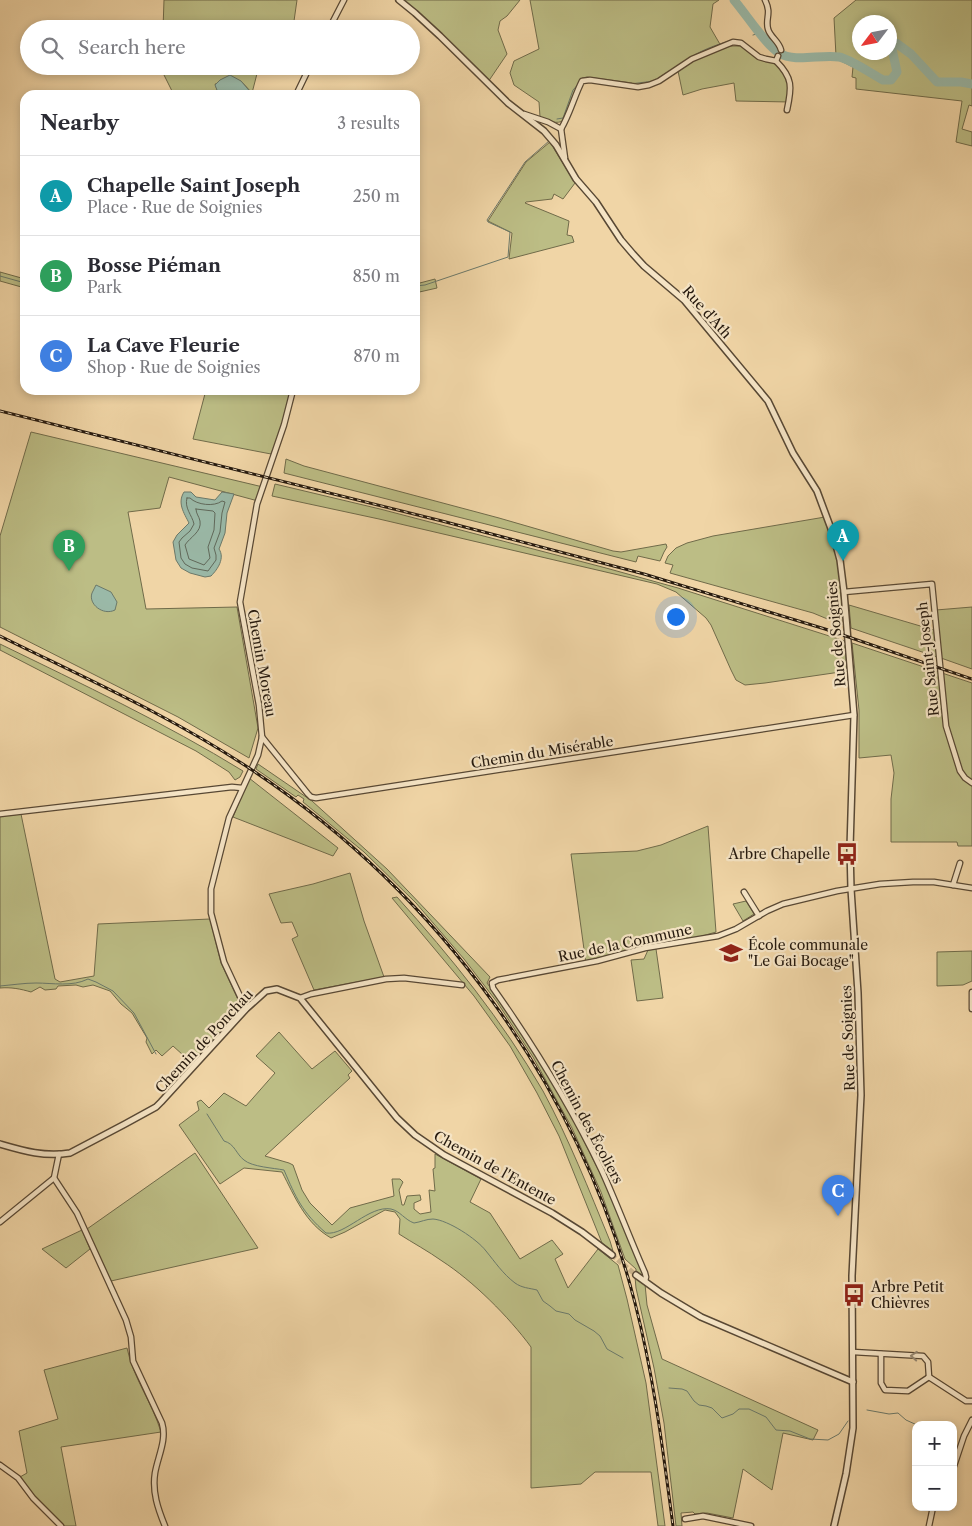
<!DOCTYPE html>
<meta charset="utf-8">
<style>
:root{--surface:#fff;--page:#f7f7f7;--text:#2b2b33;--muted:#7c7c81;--line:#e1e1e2;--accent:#1a73e8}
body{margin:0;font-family:"Libre Caslon Text",serif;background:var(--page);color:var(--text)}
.controls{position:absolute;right:15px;bottom:15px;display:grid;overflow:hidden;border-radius:10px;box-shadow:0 2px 8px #0003}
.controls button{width:45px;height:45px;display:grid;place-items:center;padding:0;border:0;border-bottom:1px solid var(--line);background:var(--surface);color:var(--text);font:25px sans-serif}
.compass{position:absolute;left:852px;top:15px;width:45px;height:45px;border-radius:50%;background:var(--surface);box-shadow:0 2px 8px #0003;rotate:238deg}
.you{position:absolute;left:675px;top:616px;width:18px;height:18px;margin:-12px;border:4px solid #fff;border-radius:50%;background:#1a73e8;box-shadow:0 0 0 8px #1a73e833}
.badge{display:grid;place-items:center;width:32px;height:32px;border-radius:50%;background:var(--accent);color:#fff;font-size:16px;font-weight:700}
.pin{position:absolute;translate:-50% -41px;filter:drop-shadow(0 1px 2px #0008)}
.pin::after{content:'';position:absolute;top:26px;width:18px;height:15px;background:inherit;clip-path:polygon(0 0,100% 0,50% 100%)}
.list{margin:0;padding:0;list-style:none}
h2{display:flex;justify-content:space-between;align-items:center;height:65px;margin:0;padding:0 20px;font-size:21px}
h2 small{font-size:16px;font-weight:400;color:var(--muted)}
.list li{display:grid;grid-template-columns:32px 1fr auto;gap:15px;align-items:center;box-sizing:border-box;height:80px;padding:0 20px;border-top:1px solid var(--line)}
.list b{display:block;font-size:19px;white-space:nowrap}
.list p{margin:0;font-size:16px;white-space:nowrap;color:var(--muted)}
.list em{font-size:16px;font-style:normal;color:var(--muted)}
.icon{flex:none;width:28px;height:28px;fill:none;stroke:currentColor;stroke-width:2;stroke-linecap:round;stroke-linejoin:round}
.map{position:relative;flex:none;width:972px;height:1526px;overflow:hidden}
.search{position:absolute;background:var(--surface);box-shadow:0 2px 8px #0003;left:20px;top:20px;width:400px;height:55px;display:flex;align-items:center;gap:12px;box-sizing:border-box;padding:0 18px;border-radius:28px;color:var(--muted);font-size:19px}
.panel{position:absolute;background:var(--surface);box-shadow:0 2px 8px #0003;left:20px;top:90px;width:400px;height:305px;border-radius:15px}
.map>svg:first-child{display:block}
.green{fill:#bcbd85;stroke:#706b4a;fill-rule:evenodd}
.water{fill:#9ab9a8;stroke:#6b796a}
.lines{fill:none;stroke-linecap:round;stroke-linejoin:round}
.shore{stroke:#60695b;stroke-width:1}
.stream{stroke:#6b796a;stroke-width:1}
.river{stroke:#9ab9a8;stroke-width:9}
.tertiary-tunnel{stroke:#c7af88;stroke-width:5;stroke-dasharray:5 2.5;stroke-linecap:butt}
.minor-casing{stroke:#584834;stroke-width:7}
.tertiary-casing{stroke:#584834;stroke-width:8}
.minor{stroke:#f5e4c5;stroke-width:4.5}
.tertiary{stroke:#f5e4c5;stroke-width:5}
.rail-casing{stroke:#25190e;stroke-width:3}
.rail{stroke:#f5e4c5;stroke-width:1;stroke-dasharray:4;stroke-linecap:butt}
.oneway{stroke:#978973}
.labels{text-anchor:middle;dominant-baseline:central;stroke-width:4.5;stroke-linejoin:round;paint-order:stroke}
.street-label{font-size:14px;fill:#25190e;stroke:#f5e4c5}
.poi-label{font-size:14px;fill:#25190e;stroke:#f5e4c5;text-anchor:start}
</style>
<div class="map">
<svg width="972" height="1526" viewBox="0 0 972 1526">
<rect width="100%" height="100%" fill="#f0d5a6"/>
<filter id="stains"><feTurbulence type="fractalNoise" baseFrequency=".004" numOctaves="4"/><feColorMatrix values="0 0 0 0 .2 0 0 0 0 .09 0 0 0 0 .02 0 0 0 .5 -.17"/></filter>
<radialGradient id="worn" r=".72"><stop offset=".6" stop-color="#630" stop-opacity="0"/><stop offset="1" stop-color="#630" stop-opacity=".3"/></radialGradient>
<g class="green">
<polygon points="164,0 297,0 294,21 326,26 325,29 163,29"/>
<polygon points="399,0 520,0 507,16 500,21 498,30 507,54 488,82"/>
<path d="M530,0H719L713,4L710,27L721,46L703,53L649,85L631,86L632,83L587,77L582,78L576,89L565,120C556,125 549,121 540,117L539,102L514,85L510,73L514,61L539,49Z"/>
<path d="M856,0H972V106L969,105L962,129L972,132V146L956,142L962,101L856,89V78L852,77L853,67L841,61V57L836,56L834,18ZM890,22V52H860V22Z"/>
<path d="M730,46H743C755,58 759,61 777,63L791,78L790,102L736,101L734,83L702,89L683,95L678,71L691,62Z"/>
<polygon points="162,66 259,66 252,93 241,81 215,84 219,95 174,95 162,71"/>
<polygon points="550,142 575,183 563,199 554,194 552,199 526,202 525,203 569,221 567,235 572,236 574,242 509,259 512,233 488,221 526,162"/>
<polygon points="0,272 25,279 25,288 0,281"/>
<polygon points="435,279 437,288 415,293 415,281 416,284"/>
<polygon points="206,390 293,390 284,425 271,454 193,439"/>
<polygon points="31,432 263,487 258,501 169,477 160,508 128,512 146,609 237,607 258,728 249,758 178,717 0,627 0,536"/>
<polygon points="286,459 304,466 499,518 613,551 621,552 666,544 667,547 664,552 660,561 638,556 636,562 284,473"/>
<polygon points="275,484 380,509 606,568 678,588 845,641 847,671 765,683 745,685 736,680 731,670 711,625 706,618 676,592 657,584 379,519 272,496"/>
<polygon points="825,517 838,561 841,591 842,625 813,613 670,573 673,565 665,563 668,556 676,548 687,543 713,536"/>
<polygon points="849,605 934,630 937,657 851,628"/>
<polygon points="972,607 972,669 941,658 936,610"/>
<polygon points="852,643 939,672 944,728 959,773 965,781 972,784 972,846 958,846 957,842 891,842 891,799 894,773 891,755 859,758 859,710"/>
<path d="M0,644C82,684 165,723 243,771L240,777L235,780L229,772L196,751L0,650Z"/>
<path d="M942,673L972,683V781C949,766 945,699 942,673Z"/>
<polygon points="258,764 312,801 387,869 490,977 487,983 519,1027 566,1105 609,1191 643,1273 641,1275 636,1271 636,1269 625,1259 601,1192 572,1128 533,1057 497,1002 464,959 416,903 364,852 303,802 304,799 298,795 296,797 256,769"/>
<polygon points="249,778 338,848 333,856 233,817"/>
<path d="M21,814L55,979L60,982L94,976L98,924L210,919L221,963L240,1004L239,1012L193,1064L173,1046L162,1056L156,1050L152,1054L146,1042L147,1038L132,1013L121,1004L110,991L93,985L83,987L76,985L58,986L56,989L45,990L40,987L31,992C21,989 11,987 0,988V816Z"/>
<polygon points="708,826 716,932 678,943 656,946 586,964 571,854 637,851 661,845"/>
<polygon points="350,873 364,921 384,977 314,990 292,939 298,936 292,922 281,923 269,894 313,884"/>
<path d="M397,897C451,957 502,1020 543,1091C569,1139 589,1190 610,1241L613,1251L602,1243L559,1136L537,1093L510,1046L474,996L392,898Z"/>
<polygon points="746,901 754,914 743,921 733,904"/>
<polygon points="656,949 663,998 637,1001 631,960 644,959 648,950"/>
<polygon points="972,951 972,981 963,985 937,986 937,952"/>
<path d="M279,1032L312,1069L335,1051L352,1071L348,1075L350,1078L265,1156L289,1163L293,1165L302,1190L310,1203L332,1225L350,1208L394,1196L392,1179H400L403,1182L399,1190L402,1205H404L407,1196L420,1195L421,1200L414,1203V1209L420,1214L431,1212L429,1190L435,1191L433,1169L435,1168V1154L481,1179L470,1202L490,1213L520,1259L552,1240L563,1254L555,1259L568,1288L598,1249L618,1265L627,1299L646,1383L665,1526H658L651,1472H595L581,1484L531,1488V1347C509,1317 473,1281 442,1261C428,1251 413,1243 399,1234L400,1219L395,1212L385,1210L345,1232L331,1238C305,1223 295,1197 282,1172L244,1168L220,1184L179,1125L199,1110L197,1102L201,1100L209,1108L224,1093L246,1106L275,1073L256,1056Z"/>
<polygon points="195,1153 258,1248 111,1281 87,1229"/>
<polygon points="82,1230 90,1249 66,1268 42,1249"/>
<polygon points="635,1277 645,1284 647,1305 662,1359 818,1430 813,1440 783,1433 772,1490 743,1469 733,1518 707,1513 695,1514 693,1512 681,1513 682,1526 676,1526 664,1423 654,1368 636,1288"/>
<path d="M127,1348C133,1378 152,1402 161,1432L61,1447L76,1526H64L37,1500L20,1477L27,1473L19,1431L58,1419L44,1370Z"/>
</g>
<g class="water">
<polygon points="230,75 241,81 253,95 219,95 215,85 220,80"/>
<path d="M184,492H191L196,497L215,500L222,492L234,494L227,513L225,533L219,549C225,558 218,569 211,576L205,577L190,573L181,568L176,560L173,542L177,535L189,523C184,513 177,503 184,492Z"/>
<path d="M96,585L111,592L117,602L115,610C103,616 88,604 92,593C93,590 95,588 96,585Z"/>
</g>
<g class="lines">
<g class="shore">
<path d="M187,498H190C197,505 214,507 222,501L225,502L222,513L220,532L214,548L216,555V560L208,571L192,568L185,564L181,558L179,542L182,538L190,531L194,524C192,515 184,508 187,498Z"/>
<path d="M196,509L213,511L215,513L214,530L208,547L210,558L204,565L189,559L185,545C190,537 202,532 200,521C199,516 196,514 196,509Z"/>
</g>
<g class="stream">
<polyline points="753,35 760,33"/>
<path d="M680,64C694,54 709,47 726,42"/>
<polyline points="630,84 654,81 666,73"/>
<polyline points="557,119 563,118 573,90 582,80"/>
<polyline points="0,276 25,283"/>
<polyline points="415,286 425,285 508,257 510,232 488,222 487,220 525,162 549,141"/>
<path d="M0,986C12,985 24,983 36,983C53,983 72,987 88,979L96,982L113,991L134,1013L156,1054"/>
<path d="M207,1114L224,1141C235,1144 236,1154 244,1160C252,1167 274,1168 284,1170C296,1198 302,1212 326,1233C345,1236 369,1205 391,1209C400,1211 405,1220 414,1223C421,1222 426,1219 433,1219C448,1220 477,1239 486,1251C495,1262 503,1274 515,1283C522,1288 529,1288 537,1290L543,1301L550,1306L556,1311L569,1314L575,1320L594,1331L600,1336L607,1349L623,1358"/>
<polyline points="669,1388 682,1389 687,1391 694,1401 699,1405 706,1406 712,1408 722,1418 733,1414 739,1409 749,1409 766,1417 776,1430 790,1431 810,1439 828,1440 839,1434 848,1421"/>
<polyline points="867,1410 889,1414 898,1413 906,1420 917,1425"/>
</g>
<path class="river" d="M734,0C746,14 765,44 779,53C795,63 821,54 839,57C850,59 872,74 883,80H891L897,72L892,49L896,43L911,54L937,82H961L972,84"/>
<polyline class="tertiary-tunnel" points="612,1255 636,1275"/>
<defs>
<g id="minor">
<path d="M765,0C772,14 765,18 768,29C770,37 779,41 781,50"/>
<polyline points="329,29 344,0"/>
<path d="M776,61C793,78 792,87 787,110"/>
<polyline points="296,95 310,66"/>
<polyline points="524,114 548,122 561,129"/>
<path d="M561,129C570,114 574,97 582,81L590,80L638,87L649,85L659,81L692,59L733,42L741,43L759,57L766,59L776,61L778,56"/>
<polyline points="561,129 565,158"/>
<polyline points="844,592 932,584 946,726 960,771 965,778 972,783"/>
<polyline points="262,737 308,794 311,797 316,798 854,715"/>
<polyline points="0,814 232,787 242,788"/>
<polyline points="953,885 960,863"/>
<polyline points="744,892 759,916"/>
<polyline points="972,992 972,1009"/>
<polyline points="300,998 311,994 386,979 404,978 462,985"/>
<polyline points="246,1009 224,962 211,913 211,889 229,818 258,755 262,737 259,705 240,602 257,504 284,425 293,390"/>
<path d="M59,1154L54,1178L77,1213L126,1320L131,1337L133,1361L162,1423C167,1440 158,1456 155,1473C152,1492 158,1509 165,1526"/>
<polyline points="0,1222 54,1178"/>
<path d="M645,1281L646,1277L645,1273C630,1239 617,1204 602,1171C571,1106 534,1046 493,988L492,983L498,980L597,961L645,948L718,936L736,929L767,911L783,904L837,891L880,884L913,882H934L972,888"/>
<polyline points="853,1352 923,1356 928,1362 929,1377"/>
<polyline points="881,1354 881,1383 885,1390 908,1391 929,1377"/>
<polyline points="929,1377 966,1401 972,1401"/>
<polyline points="0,1465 18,1478 33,1498 61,1526"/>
<polyline points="953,1469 964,1436 972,1420"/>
<polyline points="685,1519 703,1516 751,1526"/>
<polyline points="929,1526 933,1507"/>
</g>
<g id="tertiary">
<polyline points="399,0 415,13 440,36 508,103 544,131 556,145 576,179 596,202 621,240 633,254 644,266 684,300 768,401 793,453 817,491 833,534 840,560 844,592 854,715 850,848 851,889 858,993 861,1095 852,1276 853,1428 846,1474 834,1526"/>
<path d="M0,1144C24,1151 44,1157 70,1153L125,1124L156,1107L161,1102L246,1009L266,991L277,989L300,998L397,1118L415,1135L444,1155L552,1213L582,1232L612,1255"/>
<polyline points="636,1275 661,1293 701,1317 853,1382"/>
</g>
</defs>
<use href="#minor" class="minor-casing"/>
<use href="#tertiary" class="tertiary-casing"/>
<use href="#minor" class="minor"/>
<use href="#tertiary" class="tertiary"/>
<defs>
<g id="rail">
<polyline points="0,411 442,521 644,574 825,629 972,679"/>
<path d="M0,636C85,678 173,717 252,770C439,894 579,1086 635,1303C654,1377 663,1451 673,1526"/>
</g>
</defs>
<use href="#rail" class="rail-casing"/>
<use href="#rail" class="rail"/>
</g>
<defs><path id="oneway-chevron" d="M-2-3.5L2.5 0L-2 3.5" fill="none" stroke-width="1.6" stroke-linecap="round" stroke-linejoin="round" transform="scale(1.25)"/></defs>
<use class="oneway" href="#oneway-chevron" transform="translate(914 1356) rotate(-176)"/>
<defs>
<symbol id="bus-bare" viewBox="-9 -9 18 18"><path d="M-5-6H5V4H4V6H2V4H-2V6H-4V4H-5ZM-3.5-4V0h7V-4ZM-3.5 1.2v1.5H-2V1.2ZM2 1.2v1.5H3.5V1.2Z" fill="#8f2418" stroke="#f5e4c5" stroke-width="2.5" paint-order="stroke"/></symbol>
<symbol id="school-bare" viewBox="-9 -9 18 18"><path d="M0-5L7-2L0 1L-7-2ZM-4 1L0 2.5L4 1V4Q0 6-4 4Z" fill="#8f2418" stroke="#f5e4c5" stroke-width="2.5" paint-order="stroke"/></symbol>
</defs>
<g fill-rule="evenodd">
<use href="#bus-bare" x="831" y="838" width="32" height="32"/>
<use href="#school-bare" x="715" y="937" width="32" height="32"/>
<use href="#bus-bare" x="838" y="1279" width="32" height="32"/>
</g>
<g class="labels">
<g class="street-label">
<text transform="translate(707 312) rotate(48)">Rue d'Ath</text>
<text transform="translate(836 634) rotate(-95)">Rue de Soignies</text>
<text transform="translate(928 659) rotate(-96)">Rue Saint-Joseph</text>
<text transform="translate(262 663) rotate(80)">Chemin Moreau</text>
<text transform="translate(542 752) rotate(-9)">Chemin du Misérable</text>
<text transform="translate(625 943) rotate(-12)">Rue de la Commune</text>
<text transform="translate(848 1038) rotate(-92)">Rue de Soignies</text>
<text transform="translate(204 1041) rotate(-47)">Chemin de Ponchau</text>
<text transform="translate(587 1122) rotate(62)">Chemin des Écoliers</text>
<text transform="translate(495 1168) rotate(29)">Chemin de l'Entente</text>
</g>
<g class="poi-label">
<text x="830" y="854" text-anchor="end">Arbre Chapelle</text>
<text x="748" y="945">École communale<tspan x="748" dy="16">"Le Gai Bocage"</tspan></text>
<text x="871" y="1287">Arbre Petit<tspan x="871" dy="16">Chièvres</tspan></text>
</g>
</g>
<rect width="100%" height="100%" filter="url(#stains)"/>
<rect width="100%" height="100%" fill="url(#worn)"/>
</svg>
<div class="controls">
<button>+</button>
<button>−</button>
</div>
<svg class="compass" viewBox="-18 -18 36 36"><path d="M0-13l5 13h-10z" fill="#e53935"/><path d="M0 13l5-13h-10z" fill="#7c7c81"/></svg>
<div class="you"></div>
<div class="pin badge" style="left:843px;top:561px;background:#0f9aa8">A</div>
<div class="pin badge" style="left:69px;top:571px;background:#2e9e5b">B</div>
<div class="pin badge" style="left:838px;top:1216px;background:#3f7fe0">C</div>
<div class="search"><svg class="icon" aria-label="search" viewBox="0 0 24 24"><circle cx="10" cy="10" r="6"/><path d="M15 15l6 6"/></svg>Search here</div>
<section class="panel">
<h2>Nearby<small>3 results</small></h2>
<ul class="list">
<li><span class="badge" style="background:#0f9aa8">A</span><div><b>Chapelle Saint Joseph</b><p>Place · Rue de Soignies</p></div><em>250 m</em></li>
<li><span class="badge" style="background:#2e9e5b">B</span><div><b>Bosse Piéman</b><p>Park</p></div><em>850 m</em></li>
<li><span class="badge" style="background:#3f7fe0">C</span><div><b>La Cave Fleurie</b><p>Shop · Rue de Soignies</p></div><em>870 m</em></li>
</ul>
</section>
</div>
